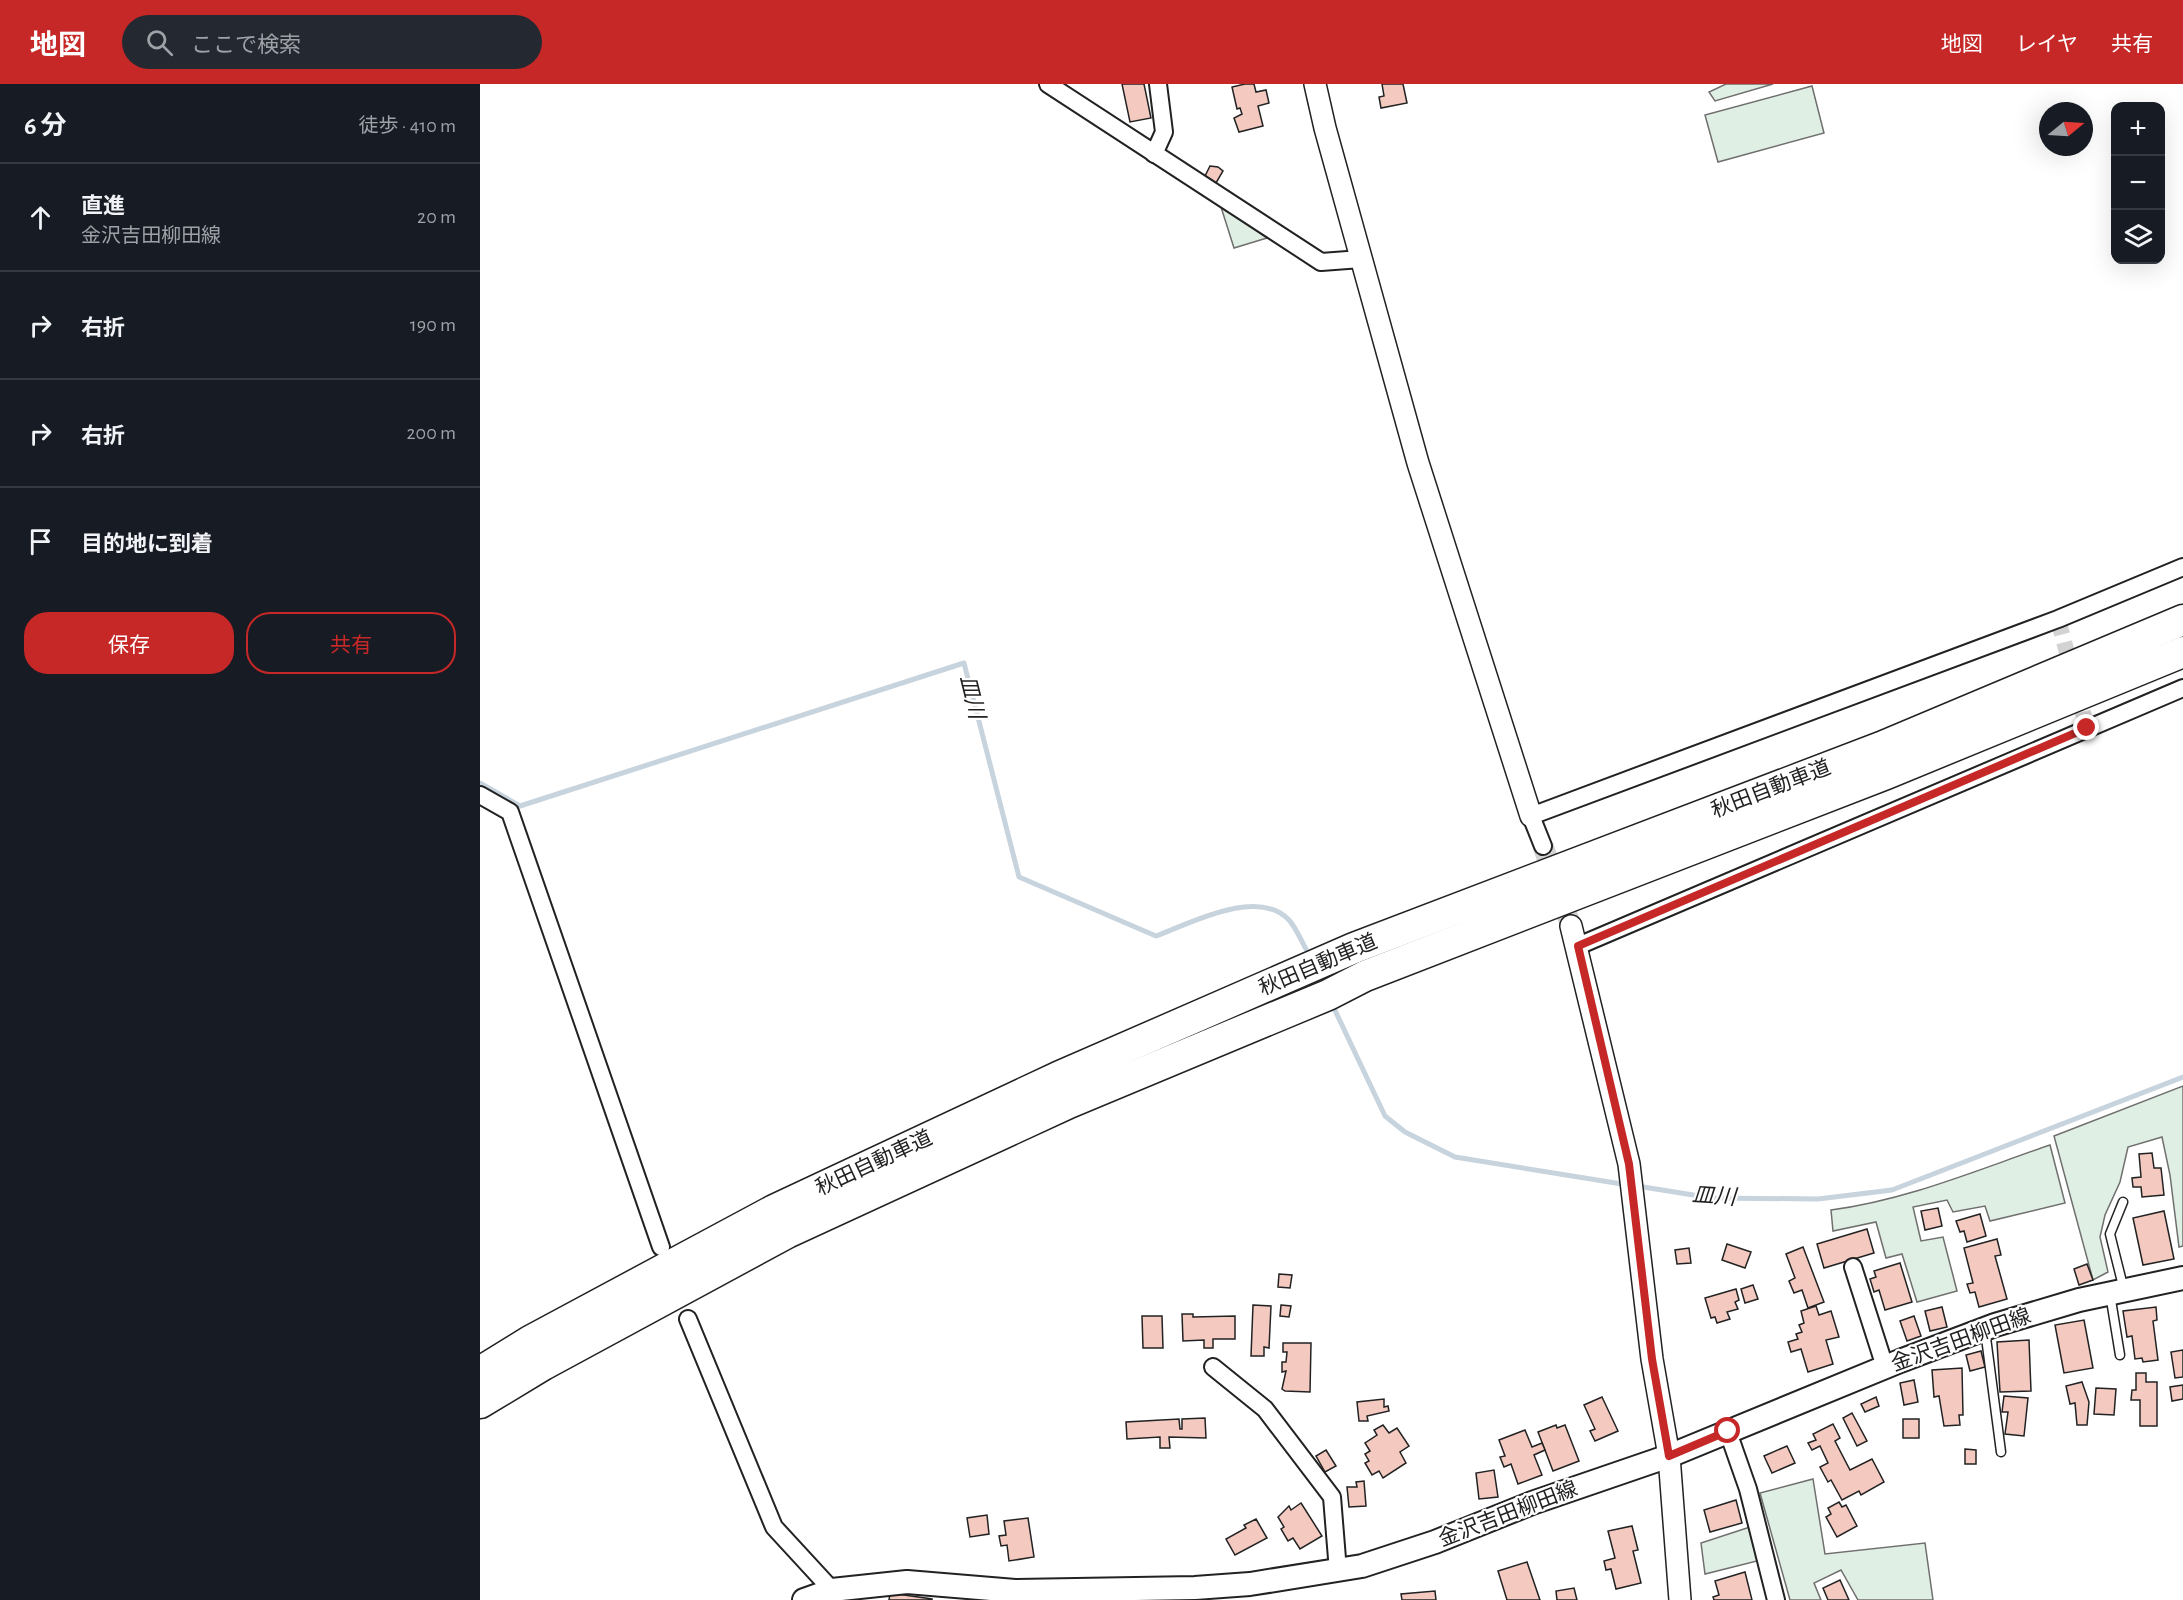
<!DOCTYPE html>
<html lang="ja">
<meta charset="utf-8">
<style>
:root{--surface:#171b24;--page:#242831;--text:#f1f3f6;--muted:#9ea1a6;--line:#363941;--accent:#c62828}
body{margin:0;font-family:"Alegreya Sans","Noto Sans JP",sans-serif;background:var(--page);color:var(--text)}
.controls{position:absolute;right:18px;top:18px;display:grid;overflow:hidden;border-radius:12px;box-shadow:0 6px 24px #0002}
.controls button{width:54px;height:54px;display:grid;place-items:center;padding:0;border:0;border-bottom:2px solid var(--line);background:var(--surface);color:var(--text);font:30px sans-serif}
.compass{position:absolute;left:1559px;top:18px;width:54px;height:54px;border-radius:50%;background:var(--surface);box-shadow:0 6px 24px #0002;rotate:72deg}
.stop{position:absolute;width:18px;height:18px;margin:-14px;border:4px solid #c62828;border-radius:50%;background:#fff}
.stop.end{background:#c62828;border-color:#fff;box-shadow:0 2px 6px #0008}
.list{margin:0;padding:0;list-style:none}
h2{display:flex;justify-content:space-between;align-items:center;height:78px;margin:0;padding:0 24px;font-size:26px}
h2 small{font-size:20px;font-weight:400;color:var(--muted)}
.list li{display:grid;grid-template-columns:39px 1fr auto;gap:18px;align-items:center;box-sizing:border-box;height:108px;padding:0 24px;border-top:2px solid var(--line)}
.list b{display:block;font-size:22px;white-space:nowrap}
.list p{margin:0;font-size:20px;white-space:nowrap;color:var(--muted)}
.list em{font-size:20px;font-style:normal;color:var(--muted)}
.actions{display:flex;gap:12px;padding:18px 24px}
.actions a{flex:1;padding:14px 0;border:2px solid var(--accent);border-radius:24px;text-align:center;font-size:21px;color:var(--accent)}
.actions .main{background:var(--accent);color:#fff}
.icon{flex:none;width:33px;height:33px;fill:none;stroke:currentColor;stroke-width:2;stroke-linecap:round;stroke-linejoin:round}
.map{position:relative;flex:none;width:1703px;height:1516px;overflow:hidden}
header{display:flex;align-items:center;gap:36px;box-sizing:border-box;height:84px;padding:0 30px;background:var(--accent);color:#fff}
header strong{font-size:28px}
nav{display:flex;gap:33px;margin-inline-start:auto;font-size:21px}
.search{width:420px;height:54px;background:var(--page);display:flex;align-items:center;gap:15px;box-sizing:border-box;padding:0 21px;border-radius:33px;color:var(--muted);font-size:22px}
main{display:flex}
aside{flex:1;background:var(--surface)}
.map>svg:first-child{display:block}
.green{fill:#e0efe3;stroke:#6f6f6f;stroke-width:1.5}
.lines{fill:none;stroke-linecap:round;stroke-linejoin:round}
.stream{stroke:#c7d3dd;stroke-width:5}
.building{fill:#f3c9c0;stroke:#222;stroke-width:1.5}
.minor-tunnel{stroke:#d3d3d3;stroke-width:16;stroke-dasharray:16 8;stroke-linecap:butt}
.tertiary-tunnel{stroke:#d3d3d3;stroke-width:21;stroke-dasharray:21 10;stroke-linecap:butt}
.service-casing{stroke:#222;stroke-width:11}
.minor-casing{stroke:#222;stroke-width:20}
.tertiary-casing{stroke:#222;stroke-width:24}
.secondary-casing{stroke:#222;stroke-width:26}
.motorway-casing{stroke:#222;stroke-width:33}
.service{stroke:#fff;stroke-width:8}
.minor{stroke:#fff;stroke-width:16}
.tertiary{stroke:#fff;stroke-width:21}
.secondary{stroke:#fff;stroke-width:22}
.motorway{stroke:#fff;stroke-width:30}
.route{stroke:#c62828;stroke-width:8}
.labels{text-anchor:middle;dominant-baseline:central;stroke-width:4.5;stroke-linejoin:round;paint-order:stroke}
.street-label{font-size:21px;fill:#222;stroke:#fff}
.water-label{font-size:22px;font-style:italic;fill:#222;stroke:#fff}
</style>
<header>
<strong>地図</strong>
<div class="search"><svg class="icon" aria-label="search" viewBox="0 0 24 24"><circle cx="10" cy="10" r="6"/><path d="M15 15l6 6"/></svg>ここで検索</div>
<nav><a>地図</a><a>レイヤ</a><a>共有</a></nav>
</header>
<main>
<aside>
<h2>6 分<small>徒歩 · 410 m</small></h2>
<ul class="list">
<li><svg class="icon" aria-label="ahead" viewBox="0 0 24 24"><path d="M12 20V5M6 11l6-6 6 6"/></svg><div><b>直進</b><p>金沢吉田柳田線</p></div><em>20 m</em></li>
<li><svg class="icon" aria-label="right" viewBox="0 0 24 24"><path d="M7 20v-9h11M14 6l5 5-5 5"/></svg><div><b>右折</b></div><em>190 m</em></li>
<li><svg class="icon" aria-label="right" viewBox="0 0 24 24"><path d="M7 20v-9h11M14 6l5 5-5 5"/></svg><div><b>右折</b></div><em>200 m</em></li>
<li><svg class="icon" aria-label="arrive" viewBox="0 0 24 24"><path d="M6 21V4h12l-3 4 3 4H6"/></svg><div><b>目的地に到着</b></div></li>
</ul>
<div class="actions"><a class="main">保存</a><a>共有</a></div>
</aside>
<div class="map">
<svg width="1703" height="1516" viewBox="0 0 1703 1516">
<rect width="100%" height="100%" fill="#fff"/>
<g class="green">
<polygon points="1246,0 1293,0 1235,17 1229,8"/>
<polygon points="1332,2 1344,49 1238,78 1225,31"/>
<polygon points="741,123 787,154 754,164"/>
<polygon points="1703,1002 1703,1162 1699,1163 1690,1091 1682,1053 1648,1063 1640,1098 1625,1131 1620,1153 1628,1188 1613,1196 1574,1052"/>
<path d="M1570,1061L1585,1119L1510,1137L1505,1122L1473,1128L1467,1116L1433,1123L1441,1157L1463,1153L1477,1207L1437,1218L1422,1170L1406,1174L1396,1138L1353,1147L1351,1126C1427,1116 1497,1086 1570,1061Z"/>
<polygon points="1333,1395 1345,1470 1445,1459 1453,1516 1378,1516 1361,1486 1334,1499 1341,1516 1310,1516 1280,1409"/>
<polygon points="1270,1443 1277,1477 1225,1490 1221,1459"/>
</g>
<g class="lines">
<g class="stream">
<path d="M0,699L40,722L484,579L539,793L676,852C711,839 777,803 809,836C816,844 821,856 826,865"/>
<polyline points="852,920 905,1032 925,1048 975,1073 1148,1101"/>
<polyline points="1157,1102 1232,1114 1338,1115 1412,1106 1703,993"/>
</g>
</g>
<g class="building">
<polygon points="642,0 664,0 671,34 650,38"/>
<polygon points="765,0 774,0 776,8 786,6 789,19 778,22 783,42 759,48 754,34 762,30 760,24 757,25 752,3"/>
<polygon points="902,0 923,0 927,19 901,24 899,13 904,12"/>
<polygon points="730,82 738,83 743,87 736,99 725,92"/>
<polygon points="1672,1069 1674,1084 1681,1084 1684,1111 1662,1113 1661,1103 1653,1103 1652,1094 1661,1093 1659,1070"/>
<polygon points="1458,1124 1462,1142 1445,1146 1441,1127"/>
<polygon points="1684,1127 1694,1175 1663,1181 1653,1134"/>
<polygon points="1500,1130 1506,1152 1487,1158 1484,1147 1480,1148 1476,1137"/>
<polygon points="1387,1145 1394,1169 1344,1184 1337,1160"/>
<polygon points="1517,1155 1521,1171 1515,1172 1527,1215 1499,1223 1495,1208 1490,1209 1487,1200 1493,1199 1484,1164"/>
<polygon points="1247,1160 1271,1168 1265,1184 1242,1176"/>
<polygon points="1323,1163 1344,1218 1328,1224 1322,1206 1314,1209 1309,1197 1315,1194 1306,1170"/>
<polygon points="1209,1164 1211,1179 1197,1180 1195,1166"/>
<polygon points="1420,1179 1432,1218 1405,1226 1399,1206 1394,1208 1390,1195 1396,1193 1394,1187"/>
<polygon points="1607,1180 1613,1196 1599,1201 1594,1185"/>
<polygon points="799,1190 812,1191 810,1204 798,1203"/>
<polygon points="1273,1201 1278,1215 1265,1219 1261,1205"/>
<polygon points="1256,1205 1259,1216 1255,1218 1258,1225 1247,1228 1250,1235 1237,1239 1235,1233 1231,1234 1225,1214"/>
<polygon points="773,1221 791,1222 789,1264 784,1263 784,1272 771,1272"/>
<polygon points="801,1221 811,1222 809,1233 800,1232"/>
<polygon points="1336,1222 1339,1231 1351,1227 1359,1253 1346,1256 1353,1280 1328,1288 1321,1265 1311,1268 1308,1258 1318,1255 1316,1250 1322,1248 1319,1241 1324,1239 1321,1227"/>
<polygon points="1462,1223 1467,1243 1450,1247 1445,1227"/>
<polygon points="1676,1223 1677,1236 1673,1237 1678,1276 1663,1278 1662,1274 1655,1275 1652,1252 1647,1253 1643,1227"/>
<polygon points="702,1230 713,1230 713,1233 755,1232 755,1255 733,1255 733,1264 724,1264 724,1256 703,1257"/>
<polygon points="662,1232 682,1232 683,1264 663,1264"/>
<polygon points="1434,1232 1441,1252 1427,1257 1420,1237"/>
<polygon points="1604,1236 1613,1284 1584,1289 1575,1241"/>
<polygon points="1549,1256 1551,1307 1520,1308 1517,1258"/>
<polygon points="803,1259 831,1259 830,1308 805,1307 802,1305 806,1287 802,1288 802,1278 806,1278 807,1268 803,1268"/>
<polygon points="1703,1266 1703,1293 1695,1294 1691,1268"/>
<polygon points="1501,1267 1505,1283 1490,1287 1486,1271"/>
<polygon points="1482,1284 1483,1331 1479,1331 1480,1341 1464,1342 1459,1312 1454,1313 1452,1286"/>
<polygon points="1656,1289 1666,1289 1666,1298 1677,1298 1677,1342 1660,1342 1660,1316 1651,1316 1652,1306 1656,1306"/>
<polygon points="1434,1296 1438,1318 1424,1321 1420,1299"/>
<polygon points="1602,1298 1609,1318 1607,1341 1597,1341 1595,1319 1590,1320 1586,1302"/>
<polygon points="1703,1301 1703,1315 1692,1317 1690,1303"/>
<polygon points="1616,1304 1636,1305 1634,1331 1614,1330"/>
<polygon points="1524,1312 1548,1314 1544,1352 1525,1350 1528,1328 1522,1328"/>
<polygon points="1122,1313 1138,1347 1115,1357 1110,1347 1115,1345 1104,1321"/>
<polygon points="1396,1313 1399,1322 1385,1328 1381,1320"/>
<polygon points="904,1315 904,1323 908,1322 909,1327 887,1332 888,1337 879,1337 877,1318"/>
<polygon points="1372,1329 1387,1357 1377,1362 1363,1334"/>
<polygon points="725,1334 726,1354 689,1353 690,1364 680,1364 680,1353 647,1355 646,1338 699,1335 700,1345 702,1345 702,1335"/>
<rect x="1423" y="1335" width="16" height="19"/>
<polygon points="1353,1340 1360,1354 1355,1357 1370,1386 1392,1375 1404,1398 1381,1411 1379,1407 1362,1416 1351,1396 1348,1398 1340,1383 1348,1379 1340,1362 1332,1366 1328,1359 1336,1356 1333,1350"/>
<polygon points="903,1341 909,1349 917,1344 929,1362 920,1368 926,1379 903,1394 899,1387 892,1391 885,1379 889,1377 885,1370 890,1367 885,1359 897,1351 894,1346"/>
<polygon points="1076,1341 1077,1344 1085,1341 1099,1377 1073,1387 1058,1348"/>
<polygon points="1045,1346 1052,1363 1062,1359 1065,1366 1054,1371 1062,1391 1038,1400 1031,1380 1024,1383 1020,1373 1025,1372 1019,1356"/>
<polygon points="1307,1362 1315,1379 1292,1389 1284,1372"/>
<polygon points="1485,1365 1496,1366 1496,1380 1485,1380"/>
<polygon points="846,1366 856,1382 845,1388 836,1372"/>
<polygon points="1014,1386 1018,1413 999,1415 996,1389"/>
<polygon points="884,1397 886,1422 869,1423 867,1403 877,1403 876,1398"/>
<polygon points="1256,1416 1262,1439 1230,1448 1224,1426"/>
<polygon points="1359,1418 1362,1423 1366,1421 1377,1442 1357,1453 1346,1433 1351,1430 1348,1424"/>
<polygon points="821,1419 842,1452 820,1465 813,1454 808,1457 801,1445 804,1443 798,1433 809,1422 811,1426"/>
<polygon points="507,1431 509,1450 490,1453 487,1434"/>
<polygon points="548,1434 554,1473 529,1477 527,1461 521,1462 519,1452 526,1451 524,1437"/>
<polygon points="776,1435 787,1454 755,1471 746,1455 766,1444 764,1441"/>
<polygon points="1152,1442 1158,1466 1153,1467 1161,1499 1136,1505 1131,1485 1126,1486 1124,1477 1135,1474 1128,1447"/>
<polygon points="1047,1478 1060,1516 1027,1516 1018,1487"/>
<polygon points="1265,1488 1272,1516 1234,1516 1233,1513 1239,1511 1235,1497"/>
<polygon points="1360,1496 1369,1516 1348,1516 1343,1504"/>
<polygon points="1094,1504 1097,1516 1077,1516 1076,1507"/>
<polygon points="955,1507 956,1516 922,1516 921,1510"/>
<polygon points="410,1509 452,1515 452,1516 409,1516"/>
</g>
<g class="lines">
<polyline class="minor-tunnel" points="1578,535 1607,644"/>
<polyline class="tertiary-tunnel" points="1063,762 1091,842"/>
<defs>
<g id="service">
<polyline points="1643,1118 1630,1150 1644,1206"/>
<polyline points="1630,1210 1640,1271"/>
<polyline points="1505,1246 1521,1368"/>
</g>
<g id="minor">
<polyline points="568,0 841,178 881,175"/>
<polyline points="674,70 684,48 678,0"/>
<polyline points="0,711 30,728 181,1163"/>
<polyline points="1063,762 1051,732 1578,535 1703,483"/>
<polyline points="1098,862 1703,604"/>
<polyline points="1373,1183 1405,1283"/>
<polyline points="208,1235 294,1443 352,1506"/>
<polyline points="733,1283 785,1325 852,1413 858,1487"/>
<polyline points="1248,1348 1268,1405 1296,1516"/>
</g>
<g id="tertiary">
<polyline points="835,0 845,44 938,379 1051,732"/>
<polyline points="1091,842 1149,1080 1172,1275 1189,1372 1200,1516"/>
</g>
<polyline id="secondary" points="324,1516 352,1506 427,1498 535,1507 715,1504 770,1500 882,1482 955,1458 1052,1419 1189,1372 1420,1277 1515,1241 1599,1216 1703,1194"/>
<g id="motorway">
<polyline points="0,1288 50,1257 294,1126 578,993 874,864 1401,663 1703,536"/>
<polyline points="0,1319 63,1281 307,1149 589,1019 848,911 885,892 1406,690 1703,568"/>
</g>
</defs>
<use href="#service" class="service-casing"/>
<use href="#minor" class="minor-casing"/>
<use href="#tertiary" class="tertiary-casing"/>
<use href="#secondary" class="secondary-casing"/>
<use href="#motorway" class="motorway-casing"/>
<use href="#service" class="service"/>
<use href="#minor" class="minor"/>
<use href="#tertiary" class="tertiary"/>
<use href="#secondary" class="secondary"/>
<use href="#motorway" class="motorway"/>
</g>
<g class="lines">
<polyline class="route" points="1248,1347 1189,1372 1172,1275 1149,1080 1098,862 1607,644"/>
</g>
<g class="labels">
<g class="street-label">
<text transform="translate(1291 705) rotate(-21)">秋田自動車道</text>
<text transform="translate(838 881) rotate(-23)">秋田自動車道</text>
<text transform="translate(394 1079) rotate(-25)">秋田自動車道</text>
<text transform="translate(1481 1256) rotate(-20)">金沢吉田柳田線</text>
<text transform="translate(1028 1430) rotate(-21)">金沢吉田柳田線</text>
</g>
<g class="water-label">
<text transform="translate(492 613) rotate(76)">皿川</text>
<text transform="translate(1234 1112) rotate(4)">皿川</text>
</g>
</g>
</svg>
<div class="controls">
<button>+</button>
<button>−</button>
<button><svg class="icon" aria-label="layers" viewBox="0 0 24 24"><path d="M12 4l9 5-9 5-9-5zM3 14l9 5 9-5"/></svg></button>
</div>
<svg class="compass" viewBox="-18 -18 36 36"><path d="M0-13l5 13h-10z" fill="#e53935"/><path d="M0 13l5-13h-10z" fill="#9ea1a6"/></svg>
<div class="stop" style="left:1248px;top:1347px"></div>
<div class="stop end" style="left:1607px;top:644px"></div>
</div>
</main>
